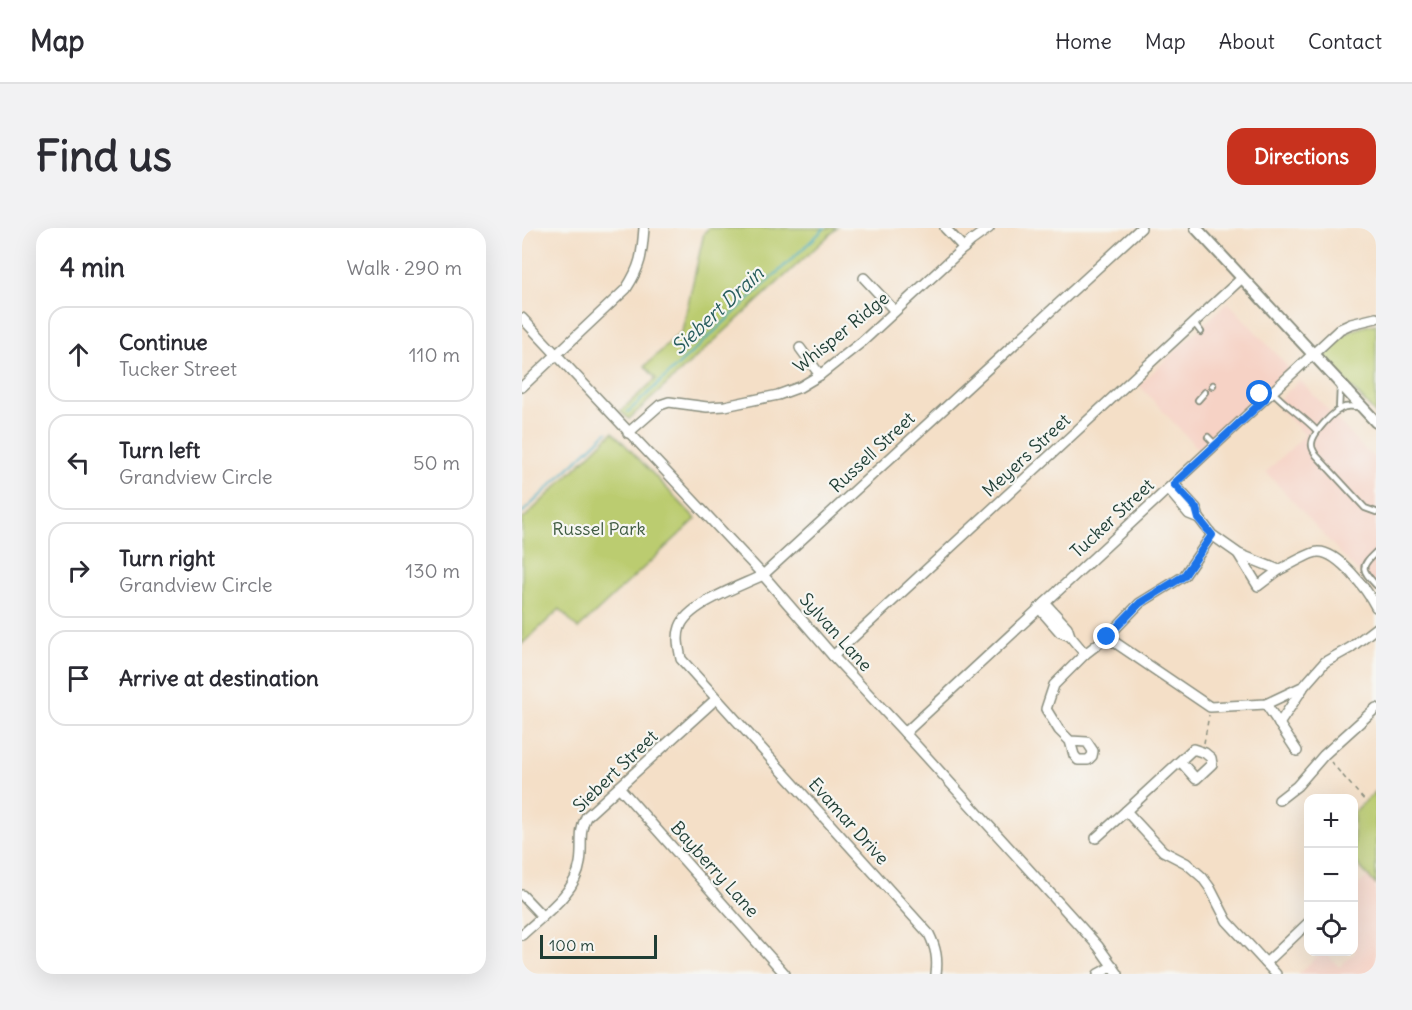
<!DOCTYPE html>
<meta charset="utf-8">
<style>
:root{--surface:#fff;--page:#f2f2f3;--text:#2b2b33;--muted:#7c7c81;--line:#e1e1e2;--accent:#c8321e}
body{margin:0;font-family:Delius,sans-serif;background:var(--page);color:var(--text)}
.controls{position:absolute;right:18px;bottom:18px;display:grid;overflow:hidden;border-radius:12px;box-shadow:0 6px 24px #0002}
.controls button{width:54px;height:54px;display:grid;place-items:center;padding:0;border:0;border-bottom:2px solid var(--line);background:var(--surface);color:var(--text);font:30px sans-serif}
.scale{position:absolute;left:18px;bottom:15px;width:117px;box-sizing:border-box;padding-left:6px;border:3px solid #1f3d34;border-top:0;font-size:16px;line-height:21px;white-space:nowrap;color:#1f3d34;-webkit-text-stroke:4px #f6f6f2;paint-order:stroke}
.stop{position:absolute;width:18px;height:18px;margin:-14px;border:4px solid #1a73e8;border-radius:50%;background:#fff}
.stop.end{background:#1a73e8;border-color:#fff;box-shadow:0 2px 6px #0008}
.list{margin:0;padding:0;list-style:none}
h2{display:flex;justify-content:space-between;align-items:center;height:78px;margin:0;padding:0 24px;font-size:26px}
h2 small{font-size:20px;font-weight:400;color:var(--muted)}
.list li{display:grid;grid-template-columns:39px 1fr auto;gap:18px;align-items:center;box-sizing:border-box;height:96px;margin:0 12px 12px;padding:0 12px;border:2px solid var(--line);border-radius:18px}
.list b{display:block;font-size:22px;white-space:nowrap}
.list p{margin:0;font-size:20px;white-space:nowrap;color:var(--muted)}
.list em{font-size:20px;font-style:normal;color:var(--muted)}
.icon{flex:none;width:33px;height:33px;fill:none;stroke:currentColor;stroke-width:2;stroke-linecap:round;stroke-linejoin:round}
.map{position:relative;flex:none;width:854px;height:746px;overflow:hidden;border-radius:18px}
header{display:flex;align-items:center;gap:36px;box-sizing:border-box;height:84px;padding:0 30px;background:var(--surface);border-bottom:2px solid var(--line)}
header strong{font-size:28px}
nav{display:flex;gap:33px;margin-inline-start:auto;font-size:21px}
.intro{display:flex;align-items:center;justify-content:space-between;box-sizing:border-box;height:144px;padding:0 36px}
h1{margin:0;font-size:42px}
.button{padding:15px 27px;border-radius:18px;background:var(--accent);color:#fff;font-size:21px;font-weight:700}
main{display:flex;gap:36px;padding:0 36px}
aside{flex:1;background:var(--surface);border-radius:18px;box-shadow:0 6px 24px #0002}
.map>svg:first-child{display:block}
.built{fill:#f6d2c5}
.green{fill:#bbcc6f;stroke:#6d8452;stroke-width:1.5}
.lines{fill:none;stroke-linecap:round;stroke-linejoin:round}
.stream{stroke:#41acc0;stroke-width:2}
.service-casing{stroke:#8a8e7e;stroke-width:8}
.minor-casing{stroke:#8a8e7e;stroke-width:12}
.tertiary-casing{stroke:#8a8e7e;stroke-width:14}
.path{stroke:#8a8e7e;stroke-width:1.5;stroke-dasharray:4.5 4.5;stroke-linecap:butt}
.service{stroke:#fff;stroke-width:4.5}
.minor{stroke:#fff;stroke-width:9}
.tertiary{stroke:#fff;stroke-width:10}
.route{stroke:#1a73e8;stroke-width:8}
.labels{text-anchor:middle;dominant-baseline:central;stroke-width:4.5;stroke-linejoin:round;paint-order:stroke}
.street-label{font-size:18px;fill:#1f3d34;stroke:#f6f6f2}
.park-label{font-size:18px;fill:#3e5a40;stroke:#f6f6f2}
.water-label{font-size:20px;font-style:italic;fill:#295e5e;stroke:#f6f6f2}
</style>
<header>
<strong>Map</strong>
<nav><a>Home</a><a>Map</a><a>About</a><a>Contact</a></nav>
</header>
<div class="intro"><h1>Find us</h1><a class="button">Directions</a></div>
<main>
<aside>
<h2>4 min<small>Walk · 290 m</small></h2>
<ul class="list">
<li><svg class="icon" aria-label="ahead" viewBox="0 0 24 24"><path d="M12 20V5M6 11l6-6 6 6"/></svg><div><b>Continue</b><p>Tucker Street</p></div><em>110 m</em></li>
<li><svg class="icon" aria-label="left" viewBox="0 0 24 24"><path d="M17 20v-9H6M10 6l-5 5 5 5"/></svg><div><b>Turn left</b><p>Grandview Circle</p></div><em>50 m</em></li>
<li><svg class="icon" aria-label="right" viewBox="0 0 24 24"><path d="M7 20v-9h11M14 6l5 5-5 5"/></svg><div><b>Turn right</b><p>Grandview Circle</p></div><em>130 m</em></li>
<li><svg class="icon" aria-label="arrive" viewBox="0 0 24 24"><path d="M6 21V4h12l-3 4 3 4H6"/></svg><div><b>Arrive at destination</b></div></li>
</ul>
</aside>
<div class="map">
<svg width="854" height="746" viewBox="0 0 854 746">
<rect width="100%" height="100%" fill="#f6f6f2"/>
<filter id="ink" filterUnits="userSpaceOnUse"><feTurbulence type="fractalNoise" baseFrequency=".0167" numOctaves="2"/><feDisplacementMap in="SourceGraphic" scale="12" xChannelSelector="R" yChannelSelector="G"/><feConvolveMatrix kernelMatrix="1 2 1 2 8 2 1 2 1" color-interpolation-filters="sRGB"/></filter>
<filter id="wash" filterUnits="userSpaceOnUse"><feTurbulence type="fractalNoise" baseFrequency=".008" numOctaves="4" result="noise"/><feDisplacementMap in="SourceGraphic" scale="24" xChannelSelector="R" yChannelSelector="G"/><feGaussianBlur stdDeviation="1.35" result="paint"/><feColorMatrix in="noise" values="0 0 0 0 0 0 0 0 0 0 0 0 0 0 0 0 0 1.4 0 .05"/><feComposite in="paint" operator="in"/></filter>
<g filter="url(#wash)">
<rect width="100%" height="100%" fill="#f4dfc7"/>
<g class="built">
<polygon points="706,74 767,140 677,222 617,157"/>
<polygon points="778,152 844,223 854,231 854,364 744,244 783,207 753,175"/>
<polygon points="846,648 854,657 854,746 776,746 800,724 803,724 817,739 833,725 832,661"/>
</g>
<g class="green">
<polygon points="187,0 315,0 107,191 98,183 134,151 123,138 160,103 182,5"/>
<path d="M854,96V186L806,134L803,126C813,108 834,99 854,96Z"/>
<polygon points="91,204 174,291 56,401 38,381 0,416 0,292"/>
<polygon points="853,564 854,566 854,657 832,632 832,584"/>
</g>
<g class="lines">
<g class="stream">
<polyline points="106,184 303,0"/>
<polyline points="0,285 85,204"/>
</g>
</g>
</g>
<g filter="url(#ink)">
<g class="lines">
<defs>
<g id="service">
<polyline points="672,95 679,104"/>
<polyline points="690,158 691,157"/>
<path d="M751,164C765,179 781,188 795,203"/>
<polyline points="676,172 683,164"/>
<path d="M838,179C833,179 828,178 823,179C812,182 788,207 790,218C790,221 793,225 794,227L843,280L854,284"/>
<polyline points="817,182 818,158"/>
<polyline points="686,209 694,217"/>
<path d="M854,324C838,339 839,341 854,357"/>
</g>
<g id="minor">
<polyline points="423,0 442,20"/>
<polyline points="342,50 373,83"/>
<polyline points="0,90 241,347 311,428 383,505 576,718 596,746"/>
<polyline points="278,120 298,147"/>
<path d="M0,159L104,61C119,38 120,27 122,0"/>
<polyline points="106,205 138,177 147,174 185,179 203,178 256,167 278,159 298,147 341,113 449,13 467,0"/>
<path d="M652,256L674,280L677,290L690,307L717,326L757,342C766,338 788,324 796,324C816,323 846,363 854,379"/>
<polyline points="646,261 667,286 677,290"/>
<polyline points="717,327 736,358 757,342"/>
<polyline points="523,375 545,399 548,408 563,426"/>
<polyline points="517,380 538,404 548,408"/>
<polyline points="585,409 688,479 744,476 782,458 803,434 828,420 854,400"/>
<polyline points="311,428 720,50"/>
<polyline points="744,476 775,523"/>
<polyline points="757,496 781,460"/>
<polyline points="383,505 818,101 829,96 854,90"/>
<polyline points="548,513 565,514 571,523 570,528 566,532 556,532 552,527 548,513 537,502 524,481 532,457 563,426 585,409 618,375 662,348 690,307"/>
<polyline points="658,533 674,551 690,536 689,530 683,525 671,521 604,583 641,623 664,635 680,649 688,660 705,693 754,746"/>
<polyline points="97,559 263,746"/>
<polyline points="757,572 775,558 802,527 854,480"/>
<polyline points="574,610 604,583"/>
<polyline points="0,667 20,688"/>
<path d="M0,707C21,687 54,665 58,635C61,618 56,604 64,589L194,471"/>
<polyline points="744,735 786,695"/>
<path d="M414,746C416,731 414,720 407,706L159,431C157,420 154,410 158,399C166,376 219,358 241,347L619,0"/>
<polyline points="576,746 591,738"/>
</g>
<polyline id="tertiary" points="674,0 854,194"/>
</defs>
<use href="#service" class="service-casing"/>
<use href="#minor" class="minor-casing"/>
<use href="#tertiary" class="tertiary-casing"/>
<g class="path">
<polyline points="682,515 687,487"/>
<polyline points="809,534 843,573"/>
</g>
<use href="#service" class="service"/>
<use href="#minor" class="minor"/>
<use href="#tertiary" class="tertiary"/>
</g>
</g>
<g class="lines" filter="url(#ink)">
<polyline class="route" points="585,409 618,375 662,348 690,307 677,291 674,280 652,256 743,171 738,166"/>
</g>
<g class="labels">
<g class="street-label">
<text transform="translate(319 104) rotate(-39)">Whisper Ridge</text>
<text transform="translate(350 224) rotate(-43)">Russell Street</text>
<text transform="translate(504 227) rotate(-43)">Meyers Street</text>
<text transform="translate(590 290) rotate(-43)">Tucker Street</text>
<text transform="translate(314 404) rotate(48)">Sylvan Lane</text>
<text transform="translate(93 543) rotate(-44)">Siebert Street</text>
<text transform="translate(327 593) rotate(48)">Evamar Drive</text>
<text transform="translate(193 641) rotate(48)">Bayberry Lane</text>
</g>
<g class="park-label">
<text x="77" y="300">Russel Park</text>
</g>
<g class="water-label">
<text transform="translate(195 82) rotate(-43)">Siebert Drain</text>
</g>
</g>
</svg>
<div class="controls">
<button>+</button>
<button>−</button>
<button><svg class="icon" aria-label="locate" viewBox="0 0 24 24"><circle cx="12" cy="12" r="6"/><path d="M12 2v4M12 18v4M2 12h4M18 12h4"/></svg></button>
</div>
<div class="scale">100 m</div>
<div class="stop" style="left:738px;top:166px"></div>
<div class="stop end" style="left:585px;top:409px"></div>
</div>
</main>
